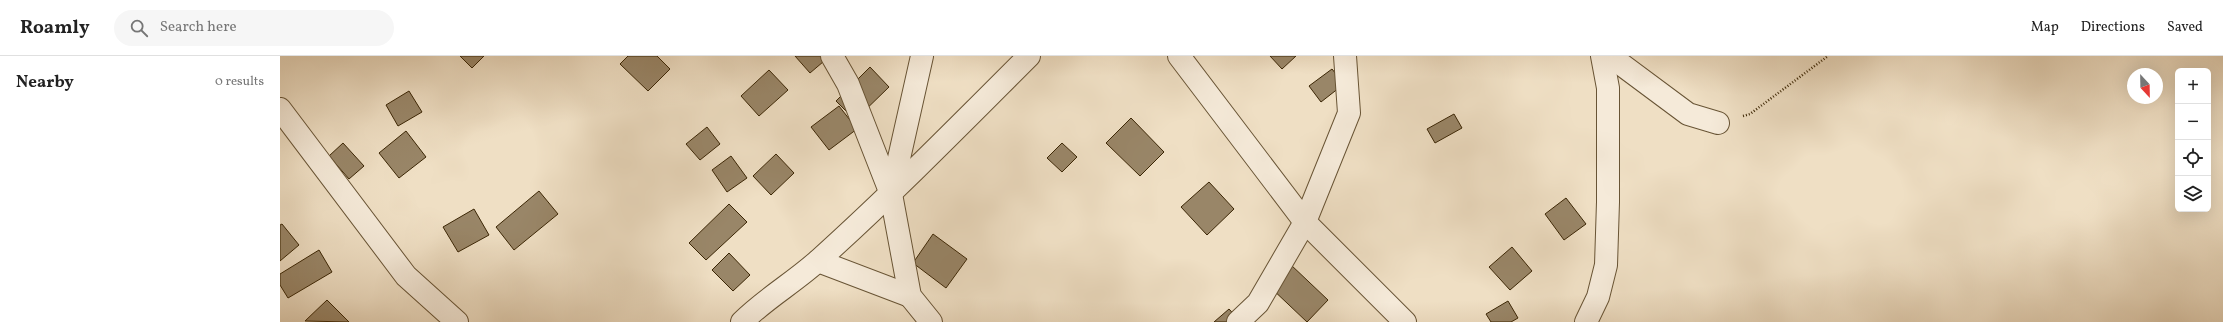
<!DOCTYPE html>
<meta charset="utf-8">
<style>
:root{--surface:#fff;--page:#f6f6f6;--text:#222;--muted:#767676;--line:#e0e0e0}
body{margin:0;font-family:Vollkorn,serif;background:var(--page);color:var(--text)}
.controls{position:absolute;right:12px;top:12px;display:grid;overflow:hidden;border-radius:6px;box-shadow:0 4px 16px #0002}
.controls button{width:36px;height:36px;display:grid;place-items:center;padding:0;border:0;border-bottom:1px solid var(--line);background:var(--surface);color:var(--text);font:20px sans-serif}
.compass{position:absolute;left:1847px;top:12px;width:36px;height:36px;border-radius:50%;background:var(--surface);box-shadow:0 4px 16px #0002;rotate:158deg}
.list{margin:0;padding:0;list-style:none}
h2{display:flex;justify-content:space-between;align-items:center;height:52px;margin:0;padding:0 16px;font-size:17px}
h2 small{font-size:13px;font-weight:400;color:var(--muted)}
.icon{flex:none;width:22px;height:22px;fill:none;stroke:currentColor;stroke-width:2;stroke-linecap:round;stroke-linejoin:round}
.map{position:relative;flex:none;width:1943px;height:266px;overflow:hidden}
header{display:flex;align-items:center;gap:24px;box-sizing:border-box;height:56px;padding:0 20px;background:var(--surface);border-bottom:1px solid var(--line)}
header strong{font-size:19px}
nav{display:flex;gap:22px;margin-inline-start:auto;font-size:14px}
.search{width:280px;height:36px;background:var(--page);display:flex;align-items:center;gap:10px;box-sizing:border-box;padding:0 14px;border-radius:22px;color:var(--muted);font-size:15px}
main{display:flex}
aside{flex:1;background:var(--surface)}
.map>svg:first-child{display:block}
.building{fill:#998668;stroke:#3b2605}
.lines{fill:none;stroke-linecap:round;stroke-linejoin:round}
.minor-casing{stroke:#685435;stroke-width:24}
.path{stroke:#3b2605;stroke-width:2.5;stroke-dasharray:1 2;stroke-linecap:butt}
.minor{stroke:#f5ead9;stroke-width:22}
</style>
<header>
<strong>Roamly</strong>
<div class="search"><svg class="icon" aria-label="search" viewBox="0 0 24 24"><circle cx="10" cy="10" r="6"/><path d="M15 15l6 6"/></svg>Search here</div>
<nav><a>Map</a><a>Directions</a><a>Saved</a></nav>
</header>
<main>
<aside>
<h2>Nearby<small>0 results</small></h2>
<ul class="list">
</ul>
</aside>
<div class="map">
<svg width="1943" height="266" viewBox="0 0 1943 266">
<rect width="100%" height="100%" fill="#efdfc4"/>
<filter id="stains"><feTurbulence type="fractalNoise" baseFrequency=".005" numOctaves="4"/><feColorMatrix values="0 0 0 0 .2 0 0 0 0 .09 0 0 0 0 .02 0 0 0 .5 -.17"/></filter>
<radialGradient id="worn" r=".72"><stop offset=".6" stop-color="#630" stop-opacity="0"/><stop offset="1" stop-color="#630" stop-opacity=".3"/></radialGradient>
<g class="building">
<polygon points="180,0 204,0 192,12"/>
<polygon points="348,0 377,0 390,13 368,35 340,8"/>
<polygon points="515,0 550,0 530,17"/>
<polygon points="990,0 1016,0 1002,13"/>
<polygon points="590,11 609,31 575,64 556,45"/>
<polygon points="1052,13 1064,28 1041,46 1029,30"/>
<polygon points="489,14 508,34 479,60 461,40"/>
<polygon points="129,35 142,56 118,70 106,49"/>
<polygon points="559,50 577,73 549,94 531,71"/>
<polygon points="1174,58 1182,72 1155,87 1147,73"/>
<polygon points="851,62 884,96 860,120 826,87"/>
<polygon points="427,71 440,88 420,104 406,88"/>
<polygon points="126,75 146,101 119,122 99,97"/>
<polygon points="63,87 84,110 69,123 49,100"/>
<polygon points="782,87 797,101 782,116 767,102"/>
<polygon points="496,98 514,117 491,139 473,120"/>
<polygon points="451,100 467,122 447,136 432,114"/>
<polygon points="929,126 954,153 927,179 901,151"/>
<polygon points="259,135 278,158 234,194 216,171"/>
<polygon points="1286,142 1306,168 1284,184 1265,158"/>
<polygon points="449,148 467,166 426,204 409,187"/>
<polygon points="194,153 209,179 178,196 163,171"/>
<polygon points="2,168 19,189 0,205 0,169"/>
<polygon points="653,178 687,203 666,232 633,207"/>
<polygon points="1232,191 1252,215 1230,234 1209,211"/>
<polygon points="39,194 52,216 8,242 0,229 0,218"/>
<polygon points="449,197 470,219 453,235 432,214"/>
<polygon points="1010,208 1048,244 1027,266 989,230"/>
<polygon points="47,244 69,266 25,265"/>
<polygon points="1228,245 1238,262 1231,266 1211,266 1206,258"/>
<polygon points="949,253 961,266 934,266"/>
</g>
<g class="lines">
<defs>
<g id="minor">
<polyline points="552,0 568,28 611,138 630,240 651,266"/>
<polyline points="899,0 1025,166 1125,266"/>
<polyline points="1330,0 1408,58 1438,67"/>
<polyline points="0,53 126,220 177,266"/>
<polyline points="611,138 642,0"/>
<polyline points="538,205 630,240"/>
<path d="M462,266C486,242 515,226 540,203C612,138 680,69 749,0"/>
<polyline points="958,266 978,247 1025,166 1069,57 1065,0"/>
<polyline points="1306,266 1318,241 1326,209 1328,146 1328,32 1322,0"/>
</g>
</defs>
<use href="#minor" class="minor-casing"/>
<polyline class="path" points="1463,60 1470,58 1548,0"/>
<use href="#minor" class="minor"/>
</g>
<rect width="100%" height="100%" filter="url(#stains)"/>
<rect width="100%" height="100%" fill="url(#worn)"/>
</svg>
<div class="controls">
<button>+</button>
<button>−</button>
<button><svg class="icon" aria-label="locate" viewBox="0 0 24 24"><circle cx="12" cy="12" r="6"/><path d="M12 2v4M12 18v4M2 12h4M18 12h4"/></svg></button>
<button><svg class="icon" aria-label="layers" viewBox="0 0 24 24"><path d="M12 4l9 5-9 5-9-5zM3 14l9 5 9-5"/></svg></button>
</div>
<svg class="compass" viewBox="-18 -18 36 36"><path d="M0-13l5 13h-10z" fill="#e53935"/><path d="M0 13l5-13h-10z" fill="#767676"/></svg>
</div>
</main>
